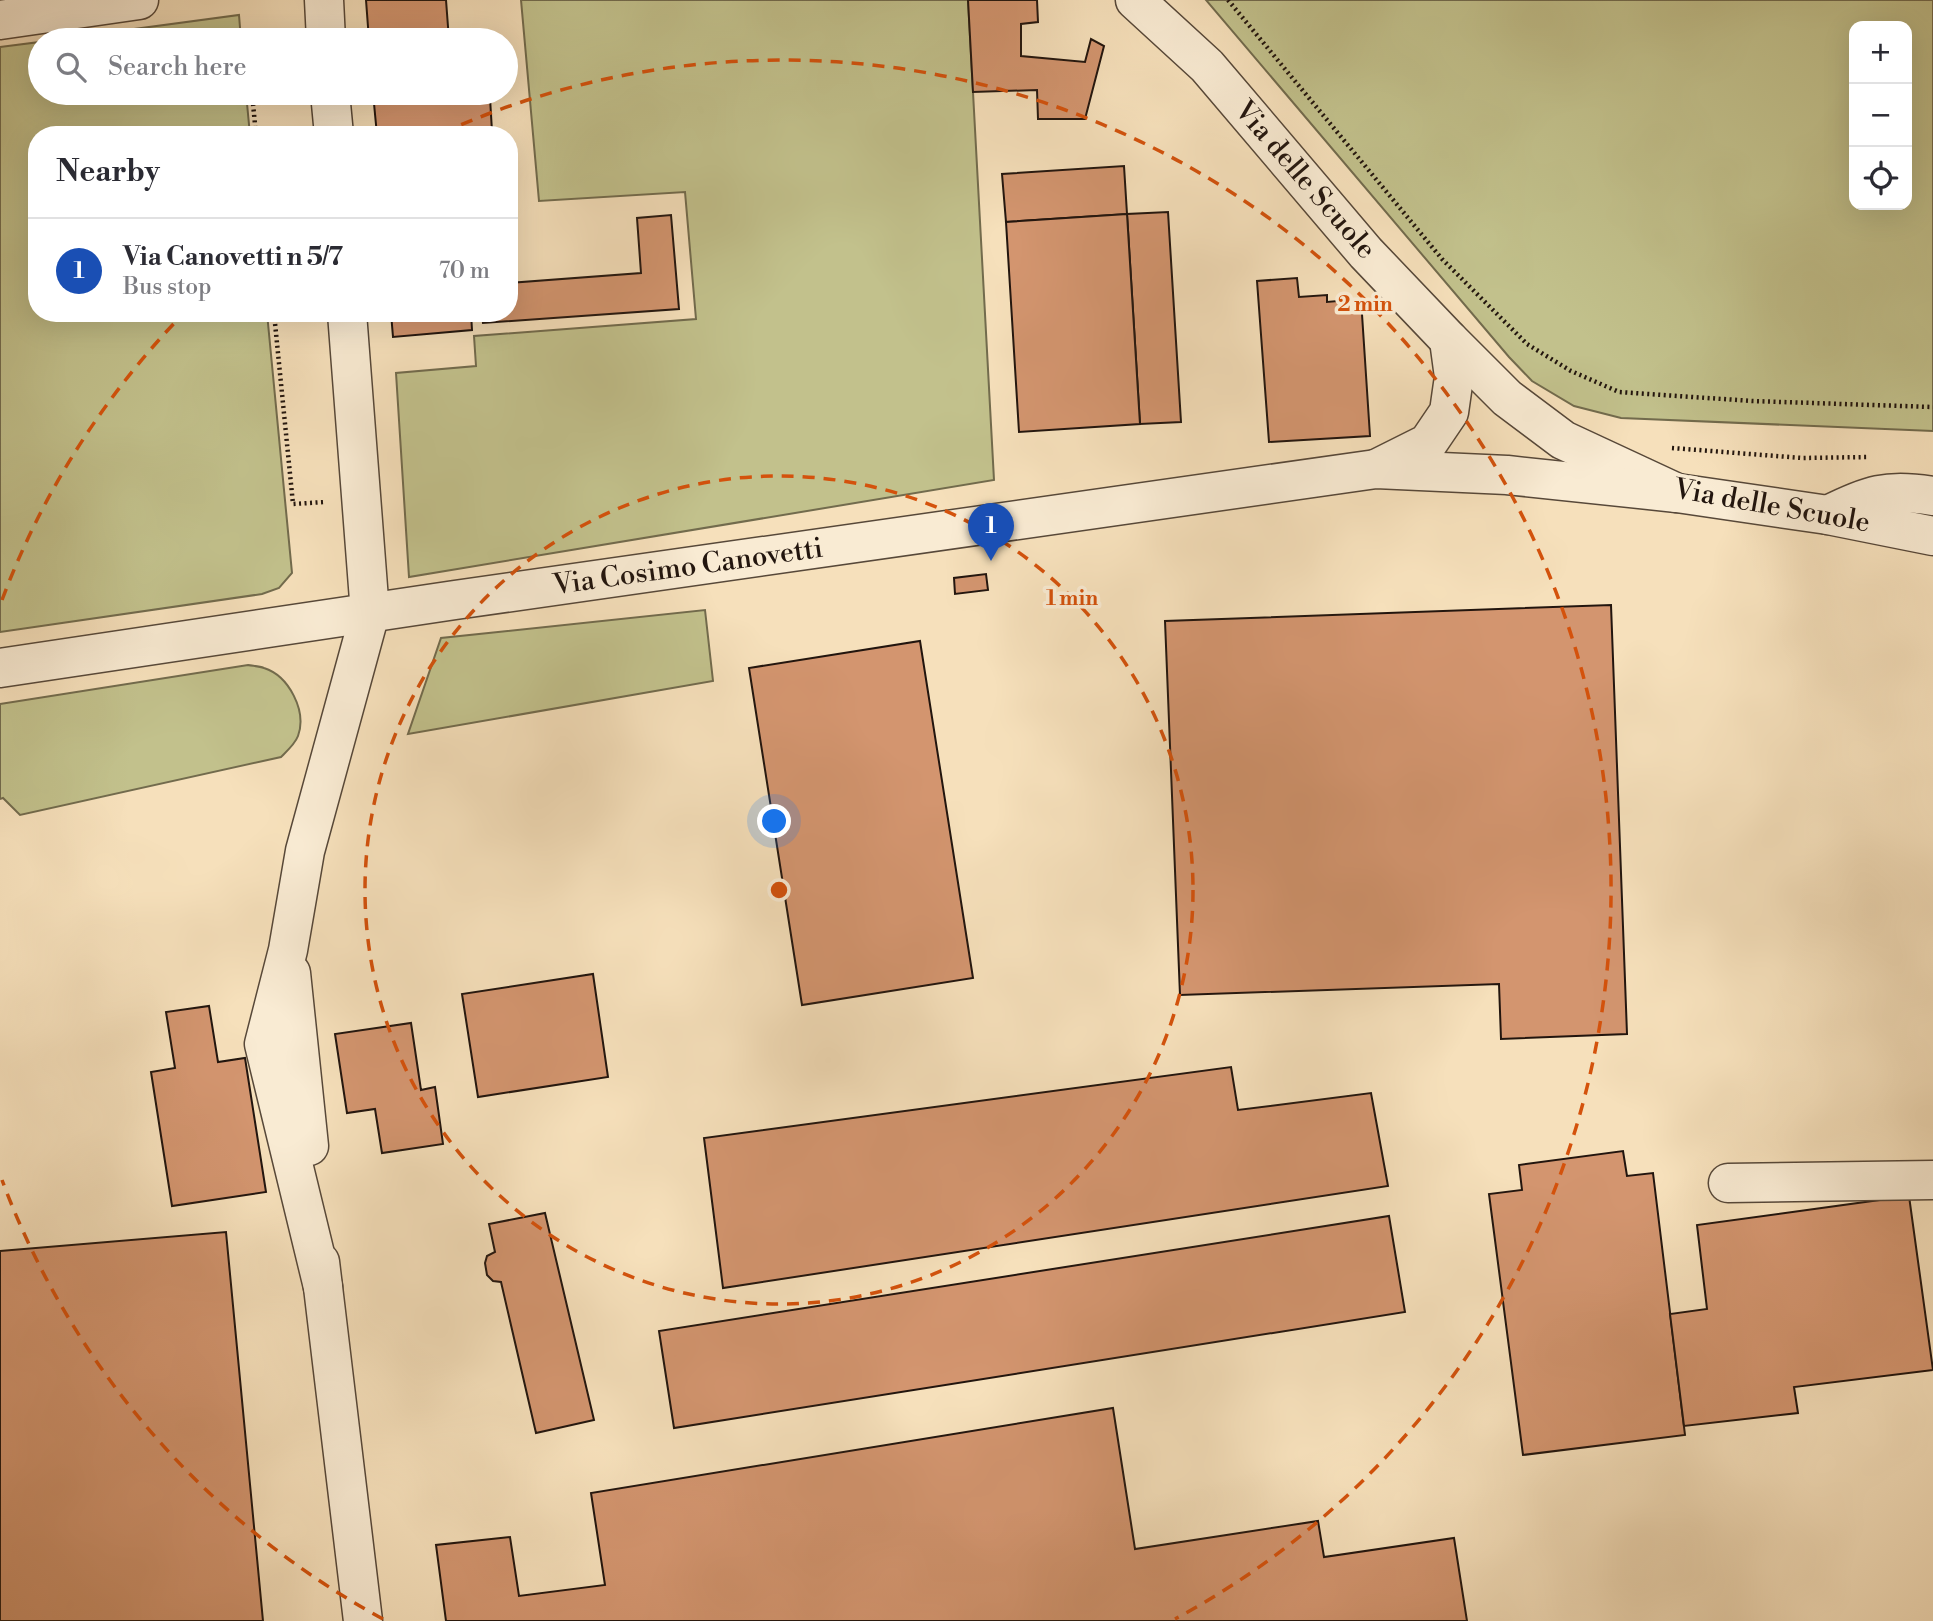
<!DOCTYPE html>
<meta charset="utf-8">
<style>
:root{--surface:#fff;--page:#f2f2f3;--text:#2b2b33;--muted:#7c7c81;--line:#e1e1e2;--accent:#7c3aed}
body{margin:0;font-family:"Libre Bodoni",serif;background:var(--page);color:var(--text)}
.controls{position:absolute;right:21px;top:21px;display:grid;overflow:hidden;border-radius:14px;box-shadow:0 7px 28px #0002}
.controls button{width:63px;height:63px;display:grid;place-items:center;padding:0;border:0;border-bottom:2px solid var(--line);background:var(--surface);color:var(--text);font:35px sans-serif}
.you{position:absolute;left:775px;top:822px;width:24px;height:24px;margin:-18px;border:5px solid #fff;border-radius:50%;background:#1a73e8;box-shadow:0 0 0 10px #1a73e833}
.badge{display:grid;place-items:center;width:46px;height:46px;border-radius:50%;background:var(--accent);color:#fff;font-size:23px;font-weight:700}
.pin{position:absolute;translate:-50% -58px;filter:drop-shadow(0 2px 4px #0008)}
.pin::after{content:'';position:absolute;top:37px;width:24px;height:21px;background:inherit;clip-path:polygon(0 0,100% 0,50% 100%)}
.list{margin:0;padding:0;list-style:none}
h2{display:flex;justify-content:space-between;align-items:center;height:91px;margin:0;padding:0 28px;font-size:30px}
h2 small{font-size:23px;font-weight:400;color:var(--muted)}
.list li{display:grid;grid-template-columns:46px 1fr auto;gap:21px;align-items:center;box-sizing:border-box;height:105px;padding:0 28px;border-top:2px solid var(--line)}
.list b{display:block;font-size:26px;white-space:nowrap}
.list p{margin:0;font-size:23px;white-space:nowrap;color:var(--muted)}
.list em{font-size:23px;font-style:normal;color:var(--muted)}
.icon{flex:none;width:38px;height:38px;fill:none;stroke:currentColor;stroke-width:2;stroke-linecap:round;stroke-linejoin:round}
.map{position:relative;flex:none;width:1933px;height:1621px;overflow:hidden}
.search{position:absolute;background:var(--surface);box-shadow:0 7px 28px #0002;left:28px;top:28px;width:490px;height:77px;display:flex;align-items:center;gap:18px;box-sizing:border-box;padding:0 24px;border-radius:38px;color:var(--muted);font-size:26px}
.panel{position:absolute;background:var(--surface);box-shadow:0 7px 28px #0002;left:28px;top:126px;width:490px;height:196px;border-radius:28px}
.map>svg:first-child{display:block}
.green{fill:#c2c18c;stroke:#726b4d;stroke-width:2;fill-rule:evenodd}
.building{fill:#d3956f;stroke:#22150e;stroke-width:2}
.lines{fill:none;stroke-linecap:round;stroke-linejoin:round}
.minor-casing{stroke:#574839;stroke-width:41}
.path{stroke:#22150e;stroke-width:4.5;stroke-dasharray:2 3.5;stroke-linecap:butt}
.minor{stroke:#f9ebd3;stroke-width:38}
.ring{fill:none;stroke:#d4520c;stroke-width:3.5;stroke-dasharray:12 9}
.labels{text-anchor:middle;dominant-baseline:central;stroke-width:7;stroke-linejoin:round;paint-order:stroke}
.street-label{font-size:28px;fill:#22150e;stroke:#f9ebd3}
.centre{fill:#d4520c;stroke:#f9ebd3;stroke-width:3.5}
.ring-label{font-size:21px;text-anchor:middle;font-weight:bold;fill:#d4520c;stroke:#f9ebd3;stroke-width:7;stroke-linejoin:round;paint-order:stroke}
</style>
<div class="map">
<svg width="1933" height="1621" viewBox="0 0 1933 1621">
<rect width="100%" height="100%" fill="#f6e0bb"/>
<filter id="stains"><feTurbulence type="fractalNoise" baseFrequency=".00286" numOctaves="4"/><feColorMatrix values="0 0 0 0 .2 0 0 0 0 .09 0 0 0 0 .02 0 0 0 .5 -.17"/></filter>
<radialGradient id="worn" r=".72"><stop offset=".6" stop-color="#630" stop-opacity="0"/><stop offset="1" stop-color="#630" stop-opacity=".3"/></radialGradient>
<g class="green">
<polygon points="521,0 968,0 994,480 409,577 396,373 476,366 474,336 696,319 685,192 539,201"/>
<path d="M1206,0H1933V431L1621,418L1574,406L1532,381L1509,357ZM1854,26H1907V205H1854Z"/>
<polygon points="239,15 241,40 52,40"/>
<polygon points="40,42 40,93 246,93 250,135 37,135 37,313 267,313 292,573 279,588 262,594 0,632 0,47"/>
<polygon points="705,610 713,681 408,734 441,638"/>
<path d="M248,665C253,666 259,666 264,668C289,676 307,711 298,736C295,744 287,751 281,757L20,815L3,798L0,799V704Z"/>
</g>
<g class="building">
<polygon points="366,0 446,0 449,40 369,40"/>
<polygon points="968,0 1037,0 1038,22 1021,24 1021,56 1085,62 1091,39 1104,46 1085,119 1038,119 1037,90 973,92"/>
<polygon points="373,93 454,93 454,100 490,98 492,131 456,135 377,135"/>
<polygon points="1124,166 1127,214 1006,222 1002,174"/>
<polygon points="1168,212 1181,422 1140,424 1127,214"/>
<polygon points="1127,214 1140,424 1019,432 1006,222"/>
<polygon points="671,215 679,309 483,323 482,313 509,313 509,283 641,273 637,218"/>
<polygon points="1297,278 1299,297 1327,295 1327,302 1361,299 1370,436 1269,442 1257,281"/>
<polygon points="391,313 471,313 472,330 393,337"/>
<polygon points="986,574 988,590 955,594 954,578"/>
<polygon points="1611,605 1627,1034 1501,1039 1499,984 1180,995 1165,621"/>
<polygon points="920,641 973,978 802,1005 749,668"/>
<polygon points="593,974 608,1077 478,1097 462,994"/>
<polygon points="209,1006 218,1062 245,1058 266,1192 172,1206 151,1072 175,1068 166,1012"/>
<polygon points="411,1023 421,1090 435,1087 443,1144 382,1153 375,1109 347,1113 335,1034"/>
<polygon points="1231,1067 1238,1110 1371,1093 1388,1186 723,1288 704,1138"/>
<polygon points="1623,1151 1627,1176 1653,1173 1685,1435 1523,1455 1489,1194 1522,1190 1519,1165"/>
<polygon points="1909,1196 1933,1370 1794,1387 1798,1413 1684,1426 1670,1314 1707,1309 1697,1225"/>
<polygon points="545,1213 594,1420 536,1433 501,1282 493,1281 487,1275 485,1263 487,1256 495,1252 489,1224"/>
<polygon points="1389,1216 1405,1312 674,1428 659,1331"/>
<polygon points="226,1232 263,1621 0,1621 0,1251"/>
<polygon points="1113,1408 1135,1549 1318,1521 1324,1557 1454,1538 1467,1621 446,1621 436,1545 510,1537 519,1596 605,1585 591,1493"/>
</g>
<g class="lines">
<defs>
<g id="minor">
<polyline points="324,0 326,40"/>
<polyline points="1135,0 1207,66 1366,253 1449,340 1507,398 1563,440 1677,493 1828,515 1933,536"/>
<polyline points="0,20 139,0"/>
<polyline points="330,93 334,135"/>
<polyline points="1378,468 1428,443 1449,412 1454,377 1449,340"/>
<path d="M1828,515C1868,495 1887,488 1933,496"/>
<polyline points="0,668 455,600 1376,469 1507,475 1677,493"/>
<polyline points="291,973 309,1146"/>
<polyline points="1728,1183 1933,1180"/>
<polyline points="320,1262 363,1621"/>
<polyline points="323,1287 264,1044 288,950 305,851 370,613 347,313"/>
</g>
</defs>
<use href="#minor" class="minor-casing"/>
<g class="path">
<polyline points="1228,0 1442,259 1527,344 1571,371 1619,392 1752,401 1933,407"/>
<polyline points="252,93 256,135"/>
<polyline points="274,313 293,504 325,502"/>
<polyline points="1672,448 1802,458 1869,457"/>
</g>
<use href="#minor" class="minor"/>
</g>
<g class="ring">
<circle cx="779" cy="890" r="414"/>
<path d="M383 1619A829 829 0 0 1 2 1180M2 600A829 829 0 0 1 183 314M442 133A829 829 0 0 1 1175 1619"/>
</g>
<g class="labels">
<g class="street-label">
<text transform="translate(1305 180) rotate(49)">Via delle Scuole</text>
<text transform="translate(1772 506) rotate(10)">Via delle Scuole</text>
<text transform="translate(688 567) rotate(-8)">Via Cosimo Canovetti</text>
</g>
</g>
<circle cx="779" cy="890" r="10" class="centre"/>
<g class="ring-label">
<text x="1365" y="311">2 min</text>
<text x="1072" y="605">1 min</text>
</g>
<rect width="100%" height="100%" filter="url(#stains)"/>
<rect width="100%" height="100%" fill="url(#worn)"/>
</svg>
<div class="controls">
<button>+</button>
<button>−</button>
<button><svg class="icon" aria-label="locate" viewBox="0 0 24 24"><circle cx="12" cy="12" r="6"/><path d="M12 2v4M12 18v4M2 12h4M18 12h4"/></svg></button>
</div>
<div class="you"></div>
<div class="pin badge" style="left:991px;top:561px;background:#1a4fb4">1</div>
<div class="search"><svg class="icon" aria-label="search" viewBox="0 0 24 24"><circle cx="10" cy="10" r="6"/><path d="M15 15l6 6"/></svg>Search here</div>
<section class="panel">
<h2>Nearby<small></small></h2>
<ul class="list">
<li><span class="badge" style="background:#1a4fb4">1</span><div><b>Via Canovetti n 5/7</b><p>Bus stop</p></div><em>70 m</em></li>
</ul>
</section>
</div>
